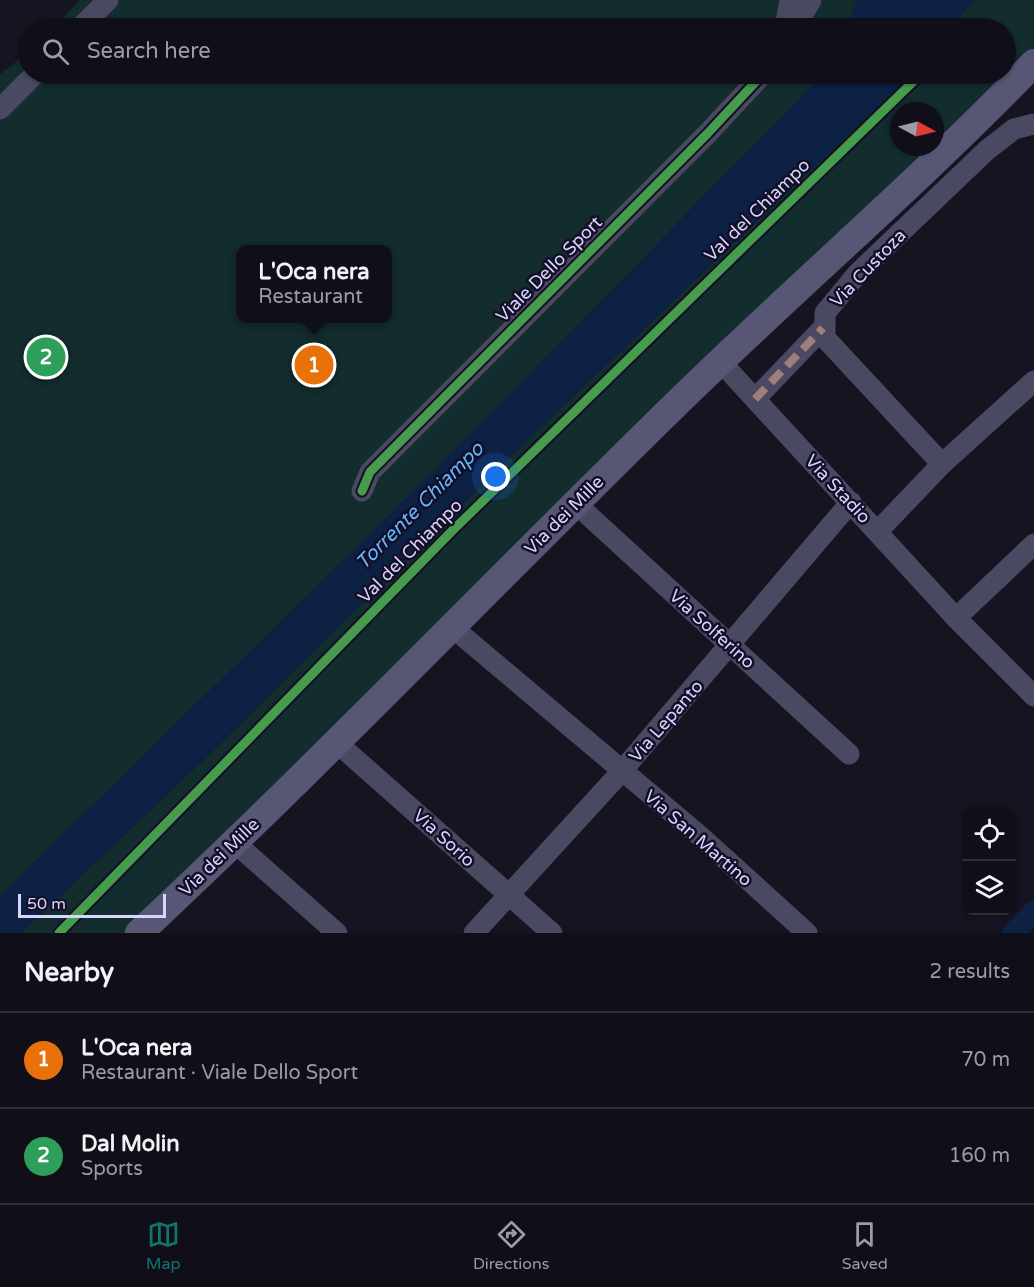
<!DOCTYPE html>
<meta charset="utf-8">
<style>
:root{--surface:#100f19;--page:#191822;--text:#f1f3f6;--muted:#9c9ca2;--line:#302f38;--accent:#0f766e}
body{margin:0;font-family:"Varela Round",sans-serif;background:var(--page);color:var(--text)}
.controls{position:absolute;right:18px;bottom:18px;display:grid;overflow:hidden;border-radius:12px;box-shadow:0 2px 4px #0004}
.controls button{width:54px;height:54px;display:grid;place-items:center;padding:0;border:0;border-bottom:2px solid var(--line);background:var(--surface);color:var(--text);font:30px sans-serif}
.compass{position:absolute;left:890px;top:102px;width:54px;height:54px;border-radius:50%;background:var(--surface);box-shadow:0 2px 4px #0004;rotate:97deg}
.scale{position:absolute;left:18px;bottom:15px;width:148px;box-sizing:border-box;padding-left:6px;border:3px solid #d9d4ff;border-top:0;font-size:16px;line-height:21px;white-space:nowrap;color:#d9d4ff;-webkit-text-stroke:4px #130f26;paint-order:stroke}
.you{position:absolute;left:496px;top:477px;width:21px;height:21px;margin:-15px;border:4px solid #fff;border-radius:50%;background:#1a73e8;box-shadow:0 0 0 9px #1a73e833}
.badge{display:grid;place-items:center;width:39px;height:39px;border-radius:50%;background:var(--accent);color:#fff;font-size:20px;font-weight:700}
.pin{position:absolute;translate:-50% -50%;border:3px solid #fff;box-shadow:0 2px 6px #0006}
.popup{position:absolute;left:236px;top:245px;width:156px;height:78px;box-sizing:border-box;display:grid;place-content:center;border-radius:12px;background:var(--surface);filter:drop-shadow(0 2px 4px #0005);font-size:20px;white-space:nowrap;color:var(--muted)}
.popup b{font-size:22px;color:var(--text)}
.popup::after{content:'';position:absolute;left:50%;top:100%;margin-left:-12px;border:12px solid transparent;border-top-color:var(--surface)}
.list{margin:0;padding:0;list-style:none}
h2{display:flex;justify-content:space-between;align-items:center;height:78px;margin:0;padding:0 24px;font-size:26px}
h2 small{font-size:20px;font-weight:400;color:var(--muted)}
.list li{display:grid;grid-template-columns:39px 1fr auto;gap:18px;align-items:center;box-sizing:border-box;height:96px;padding:0 24px;border-top:2px solid var(--line)}
.list b{display:block;font-size:22px;white-space:nowrap}
.list p{margin:0;font-size:20px;white-space:nowrap;color:var(--muted)}
.list em{font-size:20px;font-style:normal;color:var(--muted)}
.icon{flex:none;width:33px;height:33px;fill:none;stroke:currentColor;stroke-width:2;stroke-linecap:round;stroke-linejoin:round}
.map{position:relative;flex:none;width:1034px;height:933px;overflow:hidden}
.search{position:absolute;background:var(--surface);box-shadow:0 2px 4px #0004;left:18px;right:18px;top:18px;height:66px;display:flex;align-items:center;gap:15px;box-sizing:border-box;padding:0 21px;border-radius:33px;color:var(--muted);font-size:22px}
.sheet{height:270px;background:var(--surface)}
nav{display:flex;justify-content:space-around;align-items:center;box-sizing:border-box;height:84px;border-top:2px solid var(--line);background:var(--surface);font-size:16px;color:var(--muted)}
nav a{display:grid;justify-items:center;gap:3px}
nav .on{color:var(--accent)}
.map>svg:first-child{display:block}
.green{fill:#132c2d;fill-rule:evenodd}
.water{fill:#0d2144}
.lines{fill:none;stroke-linecap:round;stroke-linejoin:round}
.canal{stroke:#0d2144;stroke-width:21}
.street{stroke:#4a4962;stroke-width:21}
.secondary{stroke:#575674;stroke-width:28}
.quiet{stroke:#9e8076;stroke-width:8;stroke-dasharray:15 8;stroke-linecap:butt}
.cycleway-casing{stroke:#130f26;stroke-width:13}
.cycleway{stroke:#469c4c;stroke-width:9}
.labels{text-anchor:middle;dominant-baseline:central;stroke-width:5;stroke-linejoin:round;paint-order:stroke}
.street-label{font-size:18px;fill:#d9d4ff;stroke:#130f26}
.water-label{font-size:20px;font-style:italic;fill:#62b6ff;stroke:#130f26}
</style>
<div class="map">
<svg width="1034" height="933" viewBox="0 0 1034 933">
<rect width="100%" height="100%" fill="#161421"/>
<g class="green">
<polygon points="80,0 857,0 858,1 847,28 53,28"/>
<path d="M974,0H1034V59L144,933H21L195,768L543,425L911,74H1006V28H950ZM899,111H935V147H899Z"/>
<path d="M28,53V74H821L810,88L441,465L0,896V74ZM240,250H388V318H240Z"/>
</g>
<g class="water">
<polygon points="857,0 974,0 950,28 847,28"/>
<polygon points="821,74 911,74 543,425 195,768 21,933 0,933 0,896 441,465 810,88"/>
</g>
<g class="lines">
<polyline class="canal" points="1013,933 1034,911"/>
<g class="street">
<polyline points="80,28 108,0"/>
<polyline points="785,28 790,0"/>
<polyline points="795,28 811,0"/>
<polyline points="0,109 35,74"/>
<polyline points="720,361 956,618 1034,696"/>
<polyline points="755,399 823,328"/>
<polyline points="942,464 825,338 825,313 858,273 987,150 1014,129 1034,124"/>
<polyline points="362,491 370,472 708,133 763,74"/>
<polyline points="575,503 849,754"/>
<polyline points="878,531 942,464 1034,381"/>
<polyline points="956,618 1034,544"/>
<polyline points="452,627 700,836 807,933"/>
<polyline points="336,742 552,933"/>
<polyline points="235,843 337,933"/>
<polyline points="474,933 621,772 851,502"/>
</g>
<path class="secondary" d="M139,933C321,763 493,583 671,409C790,292 918,183 1034,63"/>
<polyline class="quiet" points="755,399 823,328"/>
<defs>
<g id="cycleway">
<polyline points="362,491 370,472 708,133 763,74"/>
<polyline points="59,933 452,531 921,74"/>
</g>
</defs>
<use href="#cycleway" class="cycleway-casing"/>
<use href="#cycleway" class="cycleway"/>
</g>
<g class="labels">
<g class="street-label">
<text transform="translate(757 210) rotate(-44)">Val del Chiampo</text>
<text transform="translate(868 268) rotate(-46)">Via Custoza</text>
<text transform="translate(549 269) rotate(-45)">Viale Dello Sport</text>
<text transform="translate(838 489) rotate(47)">Via Stadio</text>
<text transform="translate(564 515) rotate(-45)">Via dei Mille</text>
<text transform="translate(410 551) rotate(-45)">Val del Chiampo</text>
<text transform="translate(712 629) rotate(42)">Via Solferino</text>
<text transform="translate(666 721) rotate(-49)">Via Lepanto</text>
<text transform="translate(444 838) rotate(42)">Via Sorio</text>
<text transform="translate(698 838) rotate(41)">Via San Martino</text>
<text transform="translate(219 857) rotate(-44)">Via dei Mille</text>
</g>
<g class="water-label">
<text transform="translate(420 506) rotate(-45)">Torrente Chiampo</text>
</g>
</g>
</svg>
<div class="controls">
<button><svg class="icon" aria-label="locate" viewBox="0 0 24 24"><circle cx="12" cy="12" r="6"/><path d="M12 2v4M12 18v4M2 12h4M18 12h4"/></svg></button>
<button><svg class="icon" aria-label="layers" viewBox="0 0 24 24"><path d="M12 4l9 5-9 5-9-5zM3 14l9 5 9-5"/></svg></button>
</div>
<svg class="compass" viewBox="-18 -18 36 36"><path d="M0-13l5 13h-10z" fill="#e53935"/><path d="M0 13l5-13h-10z" fill="#9c9ca2"/></svg>
<div class="scale">50 m</div>
<div class="you"></div>
<div class="pin badge" style="left:314px;top:365px;background:#e8710a">1</div>
<div class="popup"><b>L'Oca nera</b>Restaurant</div>
<div class="pin badge" style="left:46px;top:357px;background:#2e9e5b">2</div>
<div class="search"><svg class="icon" aria-label="search" viewBox="0 0 24 24"><circle cx="10" cy="10" r="6"/><path d="M15 15l6 6"/></svg>Search here</div>
</div>
<section class="sheet">
<h2>Nearby<small>2 results</small></h2>
<ul class="list">
<li><span class="badge" style="background:#e8710a">1</span><div><b>L'Oca nera</b><p>Restaurant · Viale Dello Sport</p></div><em>70 m</em></li>
<li><span class="badge" style="background:#2e9e5b">2</span><div><b>Dal Molin</b><p>Sports</p></div><em>160 m</em></li>
</ul>
</section>
<nav>
<a class="on"><svg class="icon" aria-label="map" viewBox="0 0 24 24"><path d="M3 6l6-2 6 2 6-2v14l-6 2-6-2-6 2zM9 4v14M15 6v14"/></svg>Map</a>
<a><svg class="icon" aria-label="directions" viewBox="0 0 24 24"><path d="M12 3l9 9-9 9-9-9zM9 14v-3h6M13 9l2 2-2 2"/></svg>Directions</a>
<a><svg class="icon" aria-label="saved" viewBox="0 0 24 24"><path d="M7 4h10v16l-5-4-5 4z"/></svg>Saved</a>
</nav>
